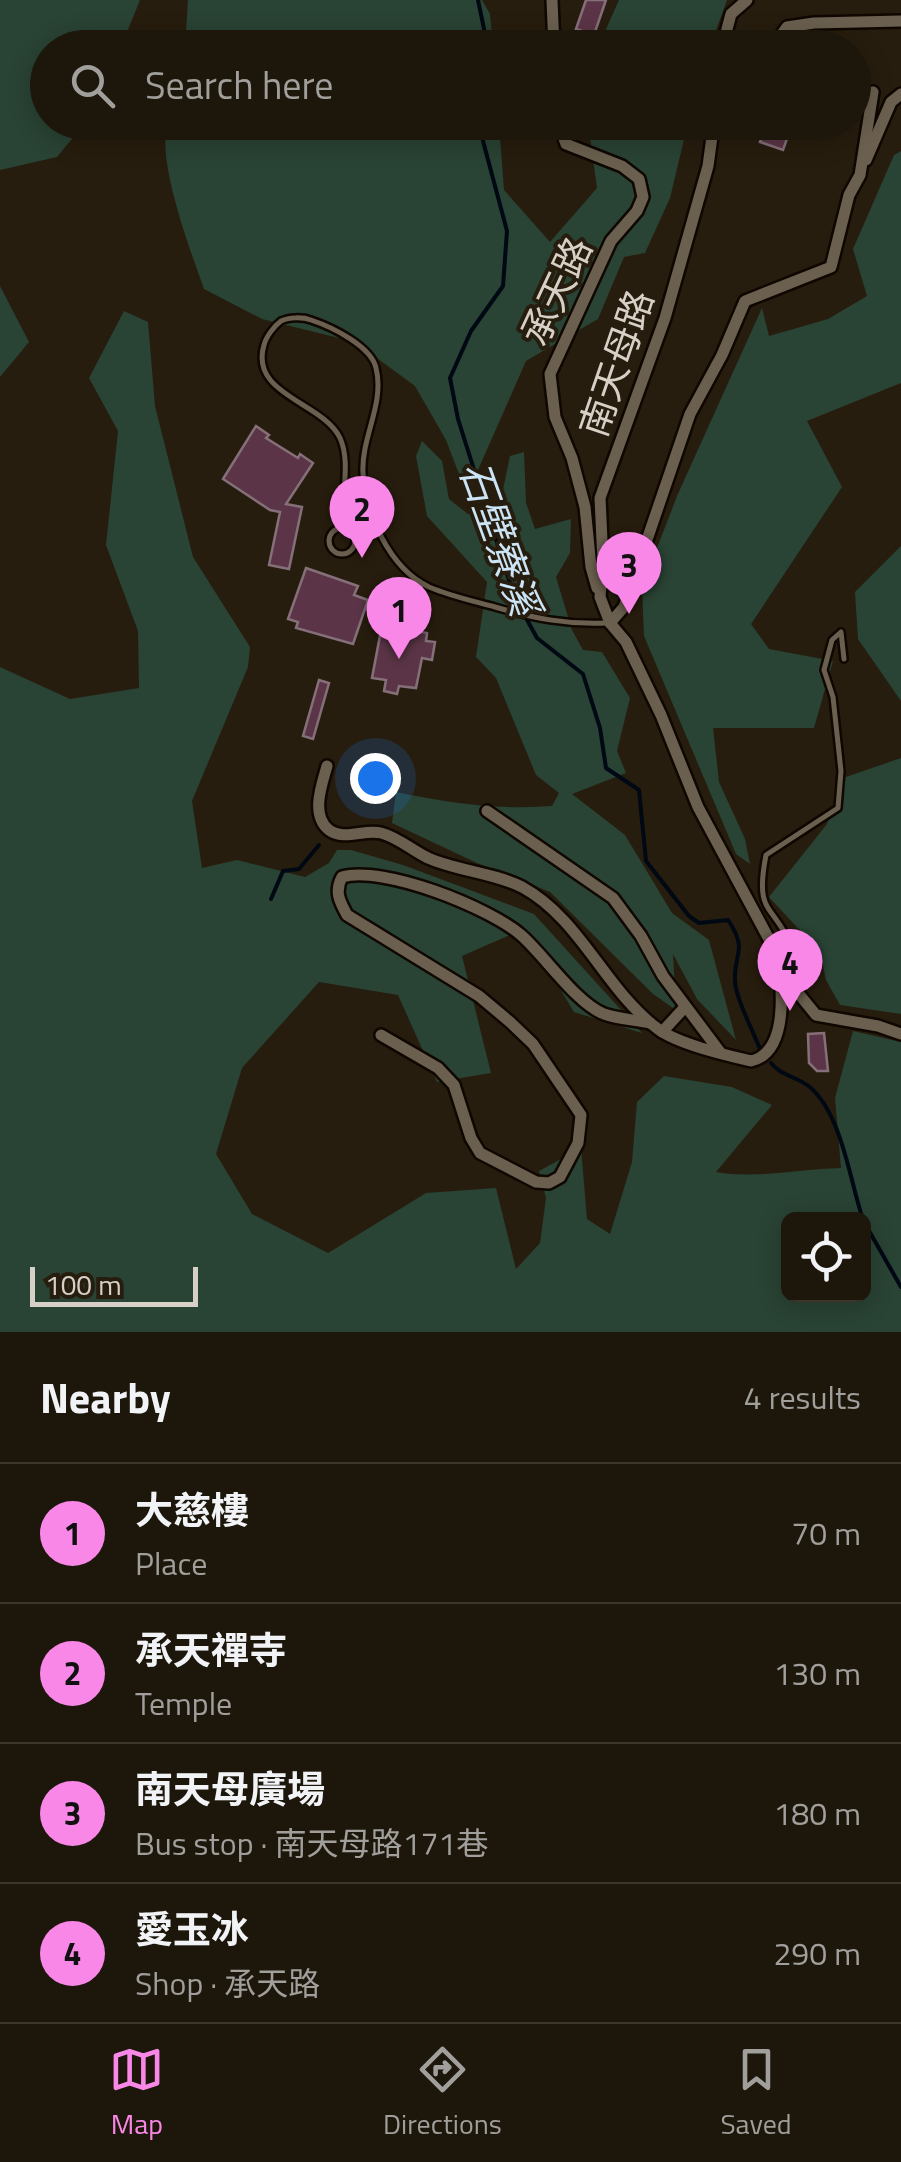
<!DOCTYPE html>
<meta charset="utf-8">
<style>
:root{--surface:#1d160a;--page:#2a2318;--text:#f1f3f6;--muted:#a09f9c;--line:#3b352b;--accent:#f987e8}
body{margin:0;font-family:"Titillium Web","Noto Sans TC",sans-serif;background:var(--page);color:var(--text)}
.controls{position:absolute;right:30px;bottom:30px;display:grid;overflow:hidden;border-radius:15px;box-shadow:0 5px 25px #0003}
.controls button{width:90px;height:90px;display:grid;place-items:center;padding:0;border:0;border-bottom:2px solid var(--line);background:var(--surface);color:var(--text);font:50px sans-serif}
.scale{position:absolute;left:30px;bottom:25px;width:168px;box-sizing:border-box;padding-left:10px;border:5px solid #d7d0c7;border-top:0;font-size:28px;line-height:35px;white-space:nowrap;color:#d7d0c7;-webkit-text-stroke:8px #271d0e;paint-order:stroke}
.you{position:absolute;left:375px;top:778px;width:35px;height:35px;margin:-25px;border:8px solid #fff;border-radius:50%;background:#1a73e8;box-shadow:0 0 0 15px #1a73e833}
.badge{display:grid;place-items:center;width:65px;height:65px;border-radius:50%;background:var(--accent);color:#111;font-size:32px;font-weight:700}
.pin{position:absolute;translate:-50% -82px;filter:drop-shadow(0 2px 5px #0008)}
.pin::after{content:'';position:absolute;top:52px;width:35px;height:30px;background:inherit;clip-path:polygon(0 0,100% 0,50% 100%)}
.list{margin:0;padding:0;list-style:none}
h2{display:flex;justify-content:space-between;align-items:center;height:130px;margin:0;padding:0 40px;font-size:42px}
h2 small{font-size:32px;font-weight:400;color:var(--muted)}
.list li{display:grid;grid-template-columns:65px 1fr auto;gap:30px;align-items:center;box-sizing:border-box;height:140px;padding:0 40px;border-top:2px solid var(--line)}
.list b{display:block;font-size:38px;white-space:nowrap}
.list p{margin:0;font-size:32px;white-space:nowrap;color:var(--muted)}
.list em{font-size:32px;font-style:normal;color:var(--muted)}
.icon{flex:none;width:55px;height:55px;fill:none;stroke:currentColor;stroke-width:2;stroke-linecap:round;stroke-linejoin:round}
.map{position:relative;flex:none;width:901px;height:1332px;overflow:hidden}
.search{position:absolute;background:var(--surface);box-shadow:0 5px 25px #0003;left:30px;right:30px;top:30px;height:110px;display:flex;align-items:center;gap:25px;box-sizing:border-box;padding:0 35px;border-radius:55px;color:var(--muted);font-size:38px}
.sheet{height:690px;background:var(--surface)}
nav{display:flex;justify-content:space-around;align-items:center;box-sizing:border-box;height:140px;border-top:2px solid var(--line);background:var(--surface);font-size:28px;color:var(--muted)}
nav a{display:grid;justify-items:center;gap:5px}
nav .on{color:var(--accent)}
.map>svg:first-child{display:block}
.green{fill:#294334;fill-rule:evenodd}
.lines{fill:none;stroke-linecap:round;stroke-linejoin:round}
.stream{stroke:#000813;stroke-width:4}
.building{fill:#5b3547;stroke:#857079;stroke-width:2.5}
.service-casing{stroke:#0f0700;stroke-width:10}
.minor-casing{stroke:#0f0700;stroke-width:16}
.service{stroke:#6b604f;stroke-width:5}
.minor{stroke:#6b604f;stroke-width:11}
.labels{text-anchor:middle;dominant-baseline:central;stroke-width:8;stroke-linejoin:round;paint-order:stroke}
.street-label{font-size:38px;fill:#d7d0c7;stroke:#271d0e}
.water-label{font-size:40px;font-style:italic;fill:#cbe5f6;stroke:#271d0e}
</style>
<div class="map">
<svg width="901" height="1332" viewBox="0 0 901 1332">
<rect width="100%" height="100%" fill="#271d0e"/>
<g class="green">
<polygon points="0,0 140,0 121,47 48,48 48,122 85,123 57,157 0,170"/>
<polygon points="188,0 482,0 490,14 493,47 185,47"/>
<polygon points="619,0 727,0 710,47 598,47"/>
<path d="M168,122L499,123L504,190L550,242L597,188L588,123H688L670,198L645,253L624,257L598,319L526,361L467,495L446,440L415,386L355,342L262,319L204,289C191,252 155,158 168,122Z"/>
<polygon points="901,151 901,383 807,421 842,487 751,624 769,649 833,661 814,728 713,728 719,782 745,839 750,864 736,854 644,636 642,587 677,496 762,308 769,336 828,319 867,296 853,249 894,155"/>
<polygon points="0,286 29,342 0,377"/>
<path d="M124,311L148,322L155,406L193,557L250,647L248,667L192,801L202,868L237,860L305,877L329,863L337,850H351L403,865L534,914L642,1033L574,1012L524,929L462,956L491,1073L437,1082L398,995L319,982L242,1068L216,1154L252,1214L328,1253L426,1193L496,1188L516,1269L540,1243L546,1198L539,1171L581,1148L587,1219L610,1234L632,1162L637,1102L664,1076L732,1087L772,1105L716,1172C757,1179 799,1169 841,1168L835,1098L853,1031L901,1042V1332H0V667L70,699L139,688L138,631L106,545L118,431L89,378ZM788,1220H864V1294H788Z"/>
<path d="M422,441L442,461L449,499L468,514H488L500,504L510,456L524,452L526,503L535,529L571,519L570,553L556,577L572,630L583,650L602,652L630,698L617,751L626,773L572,794L625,835L672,913L709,940L736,1040L697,999L673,954L676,1010L653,994L550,892L477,863L392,823L396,792C448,803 498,810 552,806L559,793L536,775L496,678L476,657L487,582L427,516L416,456Z"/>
<polygon points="901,546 901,701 858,639 855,592"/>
<polygon points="901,758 901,1014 840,1005 826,980 820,952 769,897 827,824 843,778"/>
</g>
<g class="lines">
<g class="stream">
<polyline points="478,0 488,48"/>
<path d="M486,122L483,141L507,231L503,286L471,331L450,378L458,419L514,596L537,638L583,674L600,728L606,768L639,790L646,861L689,916L699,923L728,920C749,951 733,954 735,981C736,999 753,1031 760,1049"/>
<polyline points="271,899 283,871 299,869 319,845"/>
<path d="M771,1063C781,1076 799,1077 811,1088C842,1116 850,1181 863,1220"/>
<polyline points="864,1222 901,1287"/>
</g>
</g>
<g class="building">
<polygon points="586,0 606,0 594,35 576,29"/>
<polygon points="767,122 793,122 783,150 760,142"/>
<polygon points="256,426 269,435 266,438 298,458 300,454 313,463 286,504 302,507 289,569 269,565 280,512 270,510 223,479"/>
<polygon points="306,568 358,586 354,595 368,600 353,644 296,628 298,622 288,619"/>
<polygon points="382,625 427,633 426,641 435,642 432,660 422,658 416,688 399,686 397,694 384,691 386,680 372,678"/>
<polygon points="319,680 329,683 313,739 303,736"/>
<polygon points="824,1033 828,1071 817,1071 809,1063 808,1034"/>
</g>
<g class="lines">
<defs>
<g id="service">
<path d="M345,528C339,500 352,464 340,438C323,402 249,395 264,345C266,337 274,326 281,321C289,317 303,317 311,320C332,327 371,346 376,368C385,404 361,437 363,473C366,514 389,568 429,587C450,596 473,601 495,607C533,618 566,625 607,623"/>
<circle cx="342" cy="541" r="13"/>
<path d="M800,990C798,977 798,962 793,950C774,902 754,917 766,855L838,808L841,771L833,697L824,670L832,640L841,632L844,659"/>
</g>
<g id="minor">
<polyline points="552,0 554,48"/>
<polyline points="722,48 731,14 747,0"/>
<polyline points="772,48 787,27 814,23 901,21"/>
<polyline points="558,122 566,144 622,166 639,179 643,197 637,211 611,241 550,374 555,417 572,458 585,507 591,567 597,588"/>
<polyline points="866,160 891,102 901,94"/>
<polyline points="610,623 624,607 690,414 722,355 745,301 831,267 849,195 860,175 873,92"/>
<path d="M327,766C322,784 310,815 329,830C344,841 364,829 381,833C397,837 412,850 428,858C457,871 492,872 522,887C581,919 605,990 658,1029C678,1044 726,1055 751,1061C790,1052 782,984 777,954L698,807L661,715L626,642L610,623L600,597L603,562L600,498L665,318L708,166L714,122"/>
<polyline points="487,811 613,898 641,936 663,976 720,1052"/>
<polyline points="781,981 794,988 816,1015 878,1026 901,1034"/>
<polyline points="662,1032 685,1007"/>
<path d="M381,1035L438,1068L454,1085L471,1138L480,1153L536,1182L549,1183L560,1177L578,1143L581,1115L533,1044L510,1022L479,996L347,915C340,902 334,892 342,877C383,865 488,907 521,935C545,956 576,1003 604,1014C618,1019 635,1020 650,1023"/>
</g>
</defs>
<use href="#service" class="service-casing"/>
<use href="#minor" class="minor-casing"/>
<use href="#service" class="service"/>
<use href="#minor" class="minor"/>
</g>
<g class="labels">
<g class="street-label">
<text transform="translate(556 291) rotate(-65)">承天路</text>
<text transform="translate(616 363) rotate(-71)">南天母路</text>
</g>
<g class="water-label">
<text transform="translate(500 538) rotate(70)">石壁寮溪</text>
</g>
</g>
</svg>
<div class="controls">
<button><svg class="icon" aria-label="locate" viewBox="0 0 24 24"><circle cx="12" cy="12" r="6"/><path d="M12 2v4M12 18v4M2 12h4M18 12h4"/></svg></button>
</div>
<div class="scale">100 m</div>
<div class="you"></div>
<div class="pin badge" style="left:399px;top:659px">1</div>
<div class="pin badge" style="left:362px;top:558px">2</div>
<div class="pin badge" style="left:629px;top:614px">3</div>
<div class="pin badge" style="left:790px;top:1011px">4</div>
<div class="search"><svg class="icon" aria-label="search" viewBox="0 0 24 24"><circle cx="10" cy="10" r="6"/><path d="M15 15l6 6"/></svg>Search here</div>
</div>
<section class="sheet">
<h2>Nearby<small>4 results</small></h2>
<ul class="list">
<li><span class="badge">1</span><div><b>大慈樓</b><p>Place</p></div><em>70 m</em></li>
<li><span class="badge">2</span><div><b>承天禪寺</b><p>Temple</p></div><em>130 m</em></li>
<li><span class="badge">3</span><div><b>南天母廣場</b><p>Bus stop · 南天母路171巷</p></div><em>180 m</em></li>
<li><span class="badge">4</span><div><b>愛玉冰</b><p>Shop · 承天路</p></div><em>290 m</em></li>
</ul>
</section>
<nav>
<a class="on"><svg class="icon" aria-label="map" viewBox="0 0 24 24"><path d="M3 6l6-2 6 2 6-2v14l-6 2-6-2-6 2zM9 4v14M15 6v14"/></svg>Map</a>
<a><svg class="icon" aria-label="directions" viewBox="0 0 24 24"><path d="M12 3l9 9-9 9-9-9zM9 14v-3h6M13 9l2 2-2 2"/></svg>Directions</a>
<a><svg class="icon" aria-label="saved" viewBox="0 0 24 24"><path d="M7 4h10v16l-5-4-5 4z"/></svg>Saved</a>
</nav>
